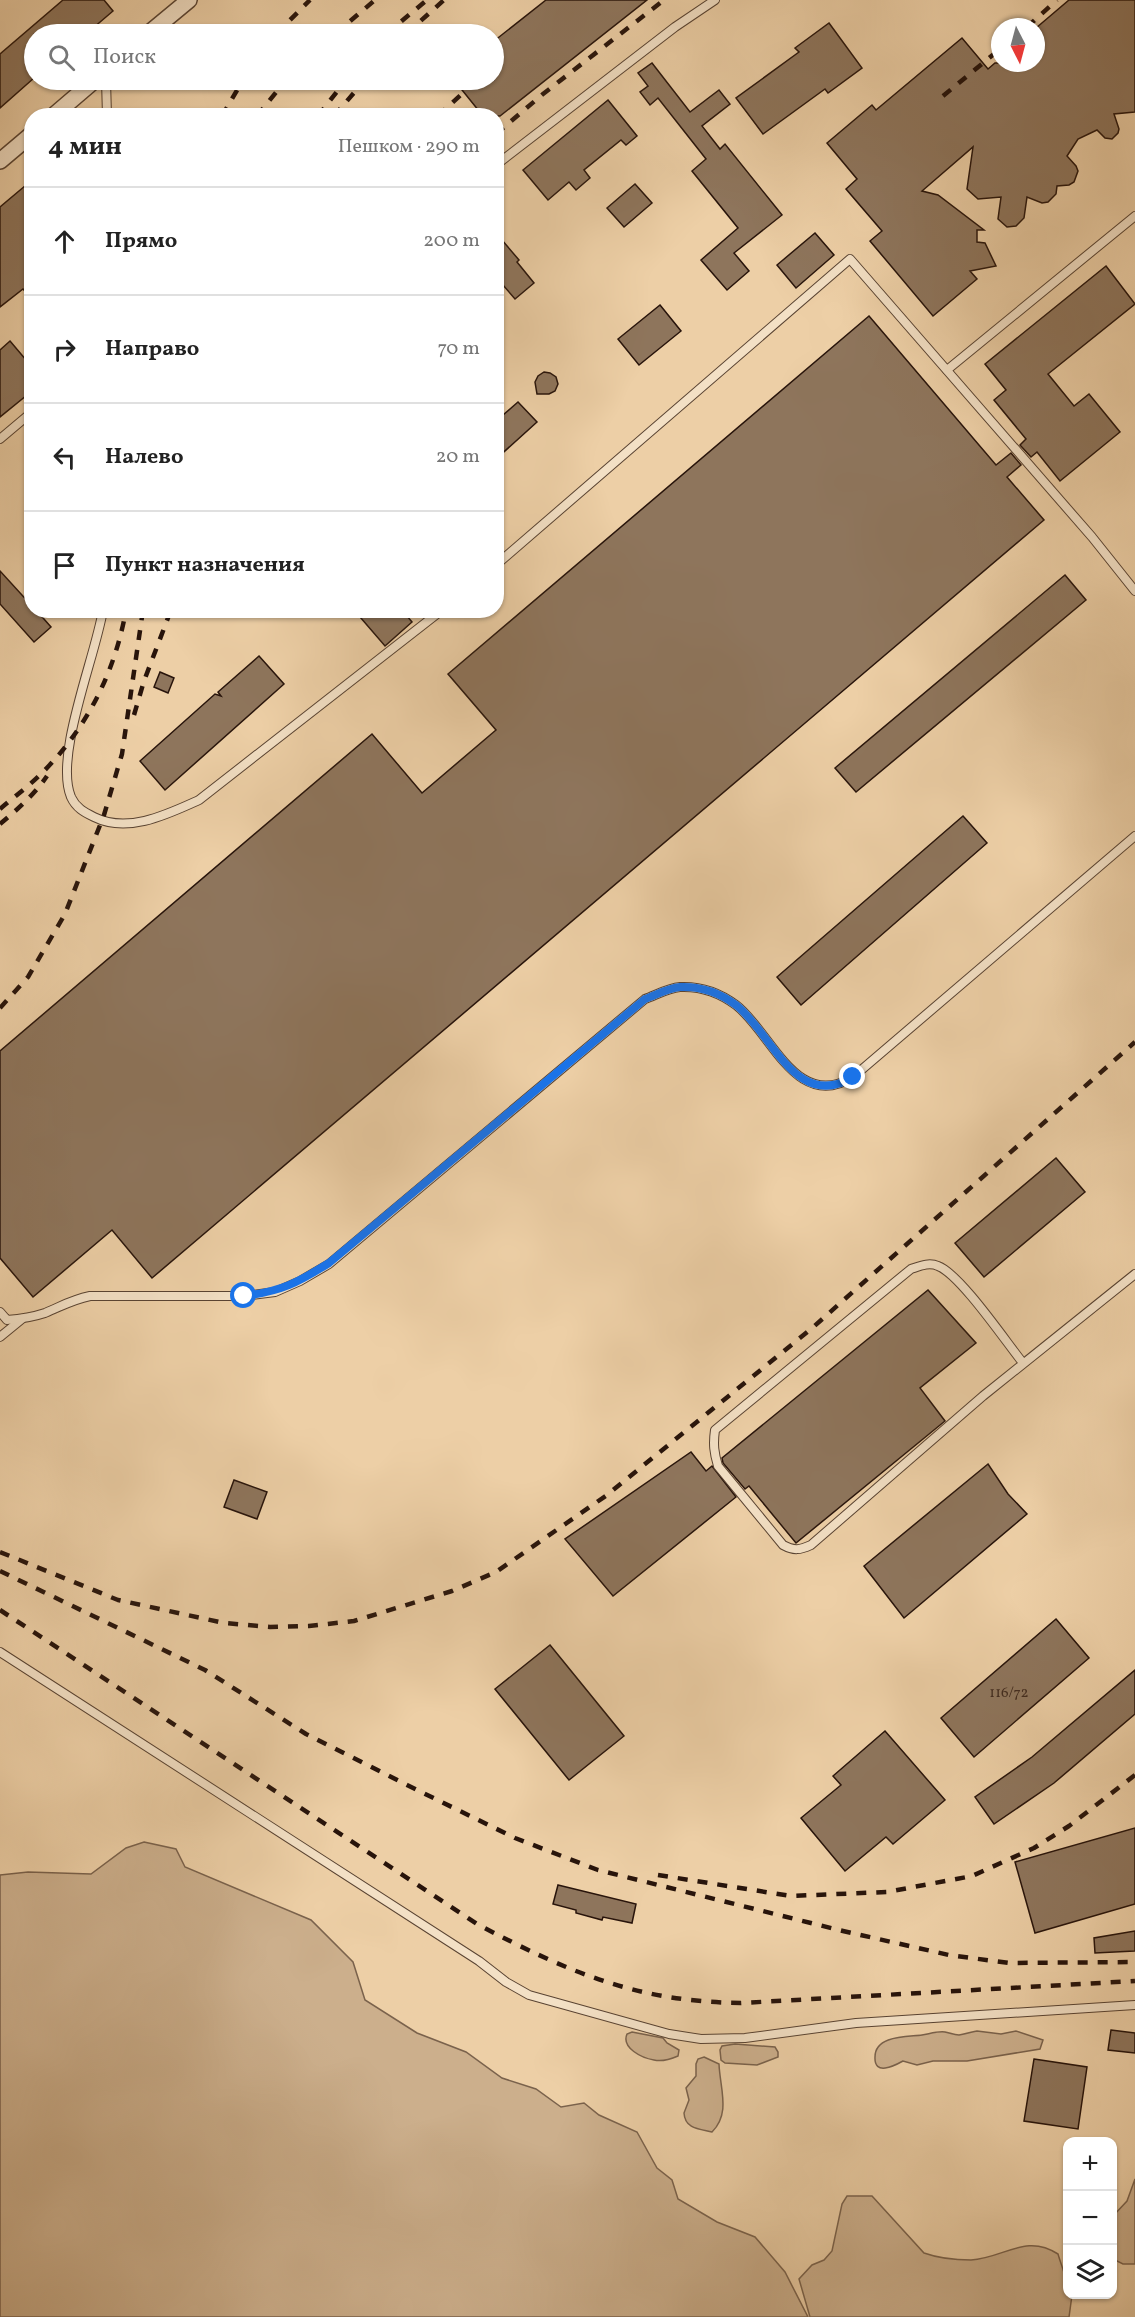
<!DOCTYPE html>
<html lang="ru">
<meta charset="utf-8">
<style>
:root{--surface:#fff;--page:#f6f6f6;--text:#222;--muted:#767676;--line:#e0e0e0}
body{margin:0;font-family:Vollkorn,serif;background:var(--page);color:var(--text)}
.controls{position:absolute;right:18px;bottom:18px;display:grid;overflow:hidden;border-radius:12px;box-shadow:0 2px 4px #0004}
.controls button{width:54px;height:54px;display:grid;place-items:center;padding:0;border:0;border-bottom:2px solid var(--line);background:var(--surface);color:var(--text);font:30px sans-serif}
.compass{position:absolute;left:991px;top:18px;width:54px;height:54px;border-radius:50%;background:var(--surface);box-shadow:0 2px 4px #0004;rotate:174deg}
.stop{position:absolute;width:18px;height:18px;margin:-14px;border:4px solid #1a73e8;border-radius:50%;background:#fff}
.stop.end{background:#1a73e8;border-color:#fff;box-shadow:0 2px 6px #0008}
.list{margin:0;padding:0;list-style:none}
h2{display:flex;justify-content:space-between;align-items:center;height:78px;margin:0;padding:0 24px;font-size:26px}
h2 small{font-size:20px;font-weight:400;color:var(--muted)}
.list li{display:grid;grid-template-columns:39px 1fr auto;gap:18px;align-items:center;box-sizing:border-box;height:108px;padding:0 24px;border-top:2px solid var(--line)}
.list b{display:block;font-size:22px;white-space:nowrap}
.list em{font-size:20px;font-style:normal;color:var(--muted)}
.icon{flex:none;width:33px;height:33px;fill:none;stroke:currentColor;stroke-width:2;stroke-linecap:round;stroke-linejoin:round}
.map{position:relative;flex:none;width:1135px;height:2317px;overflow:hidden}
.search{position:absolute;background:var(--surface);box-shadow:0 2px 4px #0004;left:24px;top:24px;width:480px;height:66px;display:flex;align-items:center;gap:15px;box-sizing:border-box;padding:0 21px;border-radius:33px;color:var(--muted);font-size:22px}
.panel{position:absolute;background:var(--surface);box-shadow:0 2px 4px #0004;left:24px;top:108px;width:480px;height:510px;border-radius:24px}
.map>svg:first-child{display:block}
.green{fill:#ccaf8c;stroke:#7a624c;stroke-width:1.5}
.building{fill:#8e755c;stroke:#28140b;stroke-width:1.5}
.lines{fill:none;stroke-linecap:round;stroke-linejoin:round}
.service-casing{stroke:#594332;stroke-width:10}
.minor-casing{stroke:#594332;stroke-width:18}
.service{stroke:#f3e0c5;stroke-width:8}
.minor{stroke:#f3e0c5;stroke-width:15}
.rail{stroke:#28140b;stroke-width:4.5;stroke-dasharray:10 10;stroke-linecap:butt}
.route{stroke:#1a73e8;stroke-width:8}
.labels{text-anchor:middle;dominant-baseline:central;stroke-width:5;stroke-linejoin:round;paint-order:stroke}
.number-label{font-size:15px;fill:#422c1f}
</style>
<div class="map">
<svg width="1135" height="2317" viewBox="0 0 1135 2317">
<rect width="100%" height="100%" fill="#edcfa6"/>
<filter id="stains"><feTurbulence type="fractalNoise" baseFrequency=".00333" numOctaves="4"/><feColorMatrix values="0 0 0 0 .2 0 0 0 0 .09 0 0 0 0 .02 0 0 0 .5 -.17"/></filter>
<radialGradient id="worn" r=".72"><stop offset=".6" stop-color="#630" stop-opacity="0"/><stop offset="1" stop-color="#630" stop-opacity=".3"/></radialGradient>
<g class="green">
<polygon points="144,1842 176,1849 185,1867 311,1920 353,1962 365,2000 417,2033 466,2052 502,2078 536,2089 561,2107 584,2103 599,2115 637,2132 657,2168 672,2180 678,2199 717,2222 755,2237 785,2272 808,2317 0,2317 0,1875 28,1872 91,1874 126,1848"/>
<path d="M977,2031L1001,2034L1016,2031L1043,2040L1040,2049L967,2061H933L917,2065L903,2061C894,2066 874,2076 875,2057C875,2035 908,2037 922,2035C929,2034 937,2031 945,2032C950,2033 954,2035 959,2035C965,2034 971,2032 977,2031Z"/>
<path d="M632,2032L663,2038L667,2043L679,2050L678,2056C671,2059 662,2062 654,2060C642,2058 621,2048 627,2034Z"/>
<polygon points="735,2044 775,2047 778,2052 778,2057 757,2065 725,2063 721,2060 720,2050 722,2046"/>
<path d="M704,2057L719,2064C720,2089 731,2113 712,2132C699,2129 685,2129 684,2113L689,2100L686,2088L696,2076V2064L698,2059Z"/>
<polygon points="1135,2179 1135,2264 1123,2264 1113,2259 1113,2216 1127,2201"/>
<path d="M847,2196H872L924,2253C938,2258 956,2260 971,2260C1004,2258 1026,2233 1058,2254C1062,2268 1068,2280 1068,2294L1072,2295L1069,2317H810L799,2279L812,2265L824,2260L832,2251L842,2204Z"/>
</g>
<g class="building">
<polygon points="63,0 104,0 113,11 86,34 34,34 34,78 0,108 0,54"/>
<polygon points="546,0 647,0 500,116 483,116 454,80 494,80 494,41"/>
<polygon points="1069,0 1135,0 1135,112 1114,114 1119,129 1118,133 1112,139 1105,138 1097,130 1078,139 1067,156 1076,166 1078,171 1074,182 1069,185 1057,186 1056,194 1048,202 1042,203 1027,197 1024,218 1016,226 1007,227 998,219 1001,197 978,199 967,189 973,147 922,191 938,195 984,230 977,230 977,242 985,243 996,266 970,271 977,279 933,316 870,241 882,231 846,189 857,179 827,143 872,105 876,110 962,38 988,69 995,63 1036,63 1036,28"/>
<polygon points="829,23 862,68 828,93 825,89 763,134 736,98 799,52 795,48"/>
<polygon points="652,63 690,112 719,90 730,104 702,126 720,149 725,144 782,215 734,253 749,271 727,290 701,260 738,228 692,171 706,159 658,98 650,105 640,92 648,86 638,73"/>
<polygon points="608,100 637,136 626,145 621,140 584,170 590,178 576,190 569,182 548,200 523,170"/>
<polygon points="32,180 32,299 23,289 0,307 0,207"/>
<polygon points="635,184 652,203 624,227 607,208"/>
<polygon points="496,233 519,260 517,262 534,283 515,299 496,277"/>
<polygon points="815,233 834,255 796,288 777,265"/>
<polygon points="1106,266 1135,304 1048,374 1074,406 1089,394 1120,432 1060,481 1037,452 1031,457 1020,445 1026,439 994,400 1006,390 985,364"/>
<polygon points="660,305 681,331 639,365 618,339"/>
<polygon points="869,316 996,465 1011,453 1021,465 1007,477 1044,520 152,1278 112,1230 33,1297 0,1258 0,1051 372,734 422,793 496,730 448,674"/>
<polygon points="10,341 32,367 32,391 0,417 0,350"/>
<polygon points="544,372 550,373 556,377 558,384 555,391 549,394 537,394 535,382 538,376"/>
<polygon points="518,402 537,422 496,459 496,421"/>
<polygon points="0,571 32,606 32,610 36,610 51,627 34,642 0,604"/>
<polygon points="1065,575 1086,600 856,792 835,768"/>
<polygon points="354,610 402,610 412,622 385,646"/>
<polygon points="259,656 284,684 165,790 140,761 215,694 221,696 218,692"/>
<polygon points="160,672 174,678 168,693 154,687"/>
<polygon points="963,816 987,843 801,1005 777,977"/>
<polygon points="1056,1158 1085,1192 984,1277 955,1243"/>
<polygon points="928,1290 976,1343 920,1388 945,1421 796,1543 749,1486 745,1489 723,1463 722,1458"/>
<polygon points="691,1452 706,1471 712,1466 736,1497 613,1596 565,1539"/>
<polygon points="988,1464 1008,1494 1027,1514 904,1618 864,1566"/>
<polygon points="234,1480 267,1492 257,1519 224,1507"/>
<polygon points="1056,1619 1089,1658 974,1757 941,1718"/>
<polygon points="550,1645 624,1736 569,1780 495,1689"/>
<polygon points="1135,1670 1135,1714 1054,1783 994,1824 975,1797 1032,1757"/>
<polygon points="885,1731 945,1800 893,1844 886,1837 845,1871 801,1818 841,1785 833,1776"/>
<polygon points="1135,1828 1135,1904 1035,1933 1015,1862"/>
<polygon points="558,1885 636,1904 632,1923 603,1917 602,1920 576,1913 576,1910 553,1904"/>
<polygon points="1135,1931 1135,1951 1095,1953 1094,1938"/>
<polygon points="1111,2030 1135,2033 1135,2053 1108,2050"/>
<polygon points="1034,2059 1087,2067 1078,2129 1024,2121"/>
</g>
<g class="lines">
<defs>
<g id="service">
<polyline points="106,80 107,116"/>
<polyline points="496,165 675,27 715,0"/>
<polyline points="947,370 1135,216"/>
<polyline points="0,439 32,412"/>
<polyline points="496,565 850,259 1092,537 1135,591"/>
<path d="M103,610C95,658 54,756 71,797C76,808 84,812 94,817C128,834 168,814 199,800L442,610"/>
<path d="M0,1312L7,1320C20,1319 33,1317 45,1313C62,1306 71,1300 90,1296H245L275,1292L300,1281L329,1264L645,999C656,995 668,988 680,987C701,986 720,993 736,1005C772,1033 796,1112 853,1077L1135,836"/>
<polyline points="0,1337 22,1319"/>
<path d="M1023,1363C1006,1342 960,1274 938,1266C929,1262 920,1266 911,1269L715,1430C713,1444 714,1453 718,1466L783,1545C794,1551 800,1550 811,1545L983,1396L1135,1274"/>
<polyline points="0,1652 479,1961 506,1982 529,1995 669,2034 701,2039 745,2038 856,2023 1135,2005"/>
</g>
<g id="minor">
<polyline points="148,34 189,0"/>
<polyline points="53,116 95,80"/>
<polyline points="0,161 32,134"/>
</g>
</defs>
<use href="#service" class="service-casing"/>
<use href="#minor" class="minor-casing"/>
<use href="#service" class="service"/>
<use href="#minor" class="minor"/>
<g class="rail">
<polyline points="1027,27 1057,0"/>
<polyline points="276,34 310,0"/>
<polyline points="335,34 375,0"/>
<polyline points="386,34 427,0"/>
<polyline points="406,34 444,0"/>
<polyline points="943,96 1000,49"/>
<polyline points="222,116 243,80"/>
<polyline points="257,116 286,80"/>
<polyline points="318,116 346,80"/>
<polyline points="334,116 365,80"/>
<polyline points="438,116 464,92"/>
<polyline points="496,134 543,94 664,0"/>
<polyline points="134,715 144,681 171,610"/>
<path d="M0,809C14,797 29,786 42,773C87,728 115,672 126,610"/>
<path d="M0,824C18,809 34,795 47,776"/>
<polyline points="0,1008 28,977 65,914 104,815 122,754 143,610"/>
<polyline points="0,1552 118,1600 224,1623 270,1627 309,1626 354,1621 452,1591 496,1572 607,1495 811,1329 1135,1042"/>
<polyline points="0,1571 205,1670 306,1734 407,1785 515,1838 598,1870 843,1931 949,1955 1009,1963 1135,1962"/>
<path d="M0,1610L477,1924C568,1972 637,2002 741,2003L1135,1981"/>
<polyline points="658,1875 791,1896 887,1892 972,1876 1034,1848 1069,1826 1135,1775"/>
</g>
</g>
<g class="lines">
<path class="route" d="M244,1296C282,1291 297,1283 329,1263L645,999C656,995 668,988 680,987C701,986 720,993 736,1005C772,1033 796,1112 853,1077"/>
</g>
<g class="labels">
<g class="number-label">
<text x="1009" y="1693">116/72</text>
</g>
</g>
<rect width="100%" height="100%" filter="url(#stains)"/>
<rect width="100%" height="100%" fill="url(#worn)"/>
</svg>
<div class="controls">
<button>+</button>
<button>−</button>
<button><svg class="icon" aria-label="layers" viewBox="0 0 24 24"><path d="M12 4l9 5-9 5-9-5zM3 14l9 5 9-5"/></svg></button>
</div>
<svg class="compass" viewBox="-18 -18 36 36"><path d="M0-13l5 13h-10z" fill="#e53935"/><path d="M0 13l5-13h-10z" fill="#767676"/></svg>
<div class="stop" style="left:244px;top:1296px"></div>
<div class="stop end" style="left:853px;top:1077px"></div>
<div class="search"><svg class="icon" aria-label="search" viewBox="0 0 24 24"><circle cx="10" cy="10" r="6"/><path d="M15 15l6 6"/></svg>Поиск</div>
<section class="panel">
<h2>4 мин<small>Пешком · 290 m</small></h2>
<ul class="list">
<li><svg class="icon" aria-label="ahead" viewBox="0 0 24 24"><path d="M12 20V5M6 11l6-6 6 6"/></svg><div><b>Прямо</b></div><em>200 m</em></li>
<li><svg class="icon" aria-label="right" viewBox="0 0 24 24"><path d="M7 20v-9h11M14 6l5 5-5 5"/></svg><div><b>Направо</b></div><em>70 m</em></li>
<li><svg class="icon" aria-label="left" viewBox="0 0 24 24"><path d="M17 20v-9H6M10 6l-5 5 5 5"/></svg><div><b>Налево</b></div><em>20 m</em></li>
<li><svg class="icon" aria-label="arrive" viewBox="0 0 24 24"><path d="M6 21V4h12l-3 4 3 4H6"/></svg><div><b>Пункт назначения</b></div></li>
</ul>
</section>
</div>
